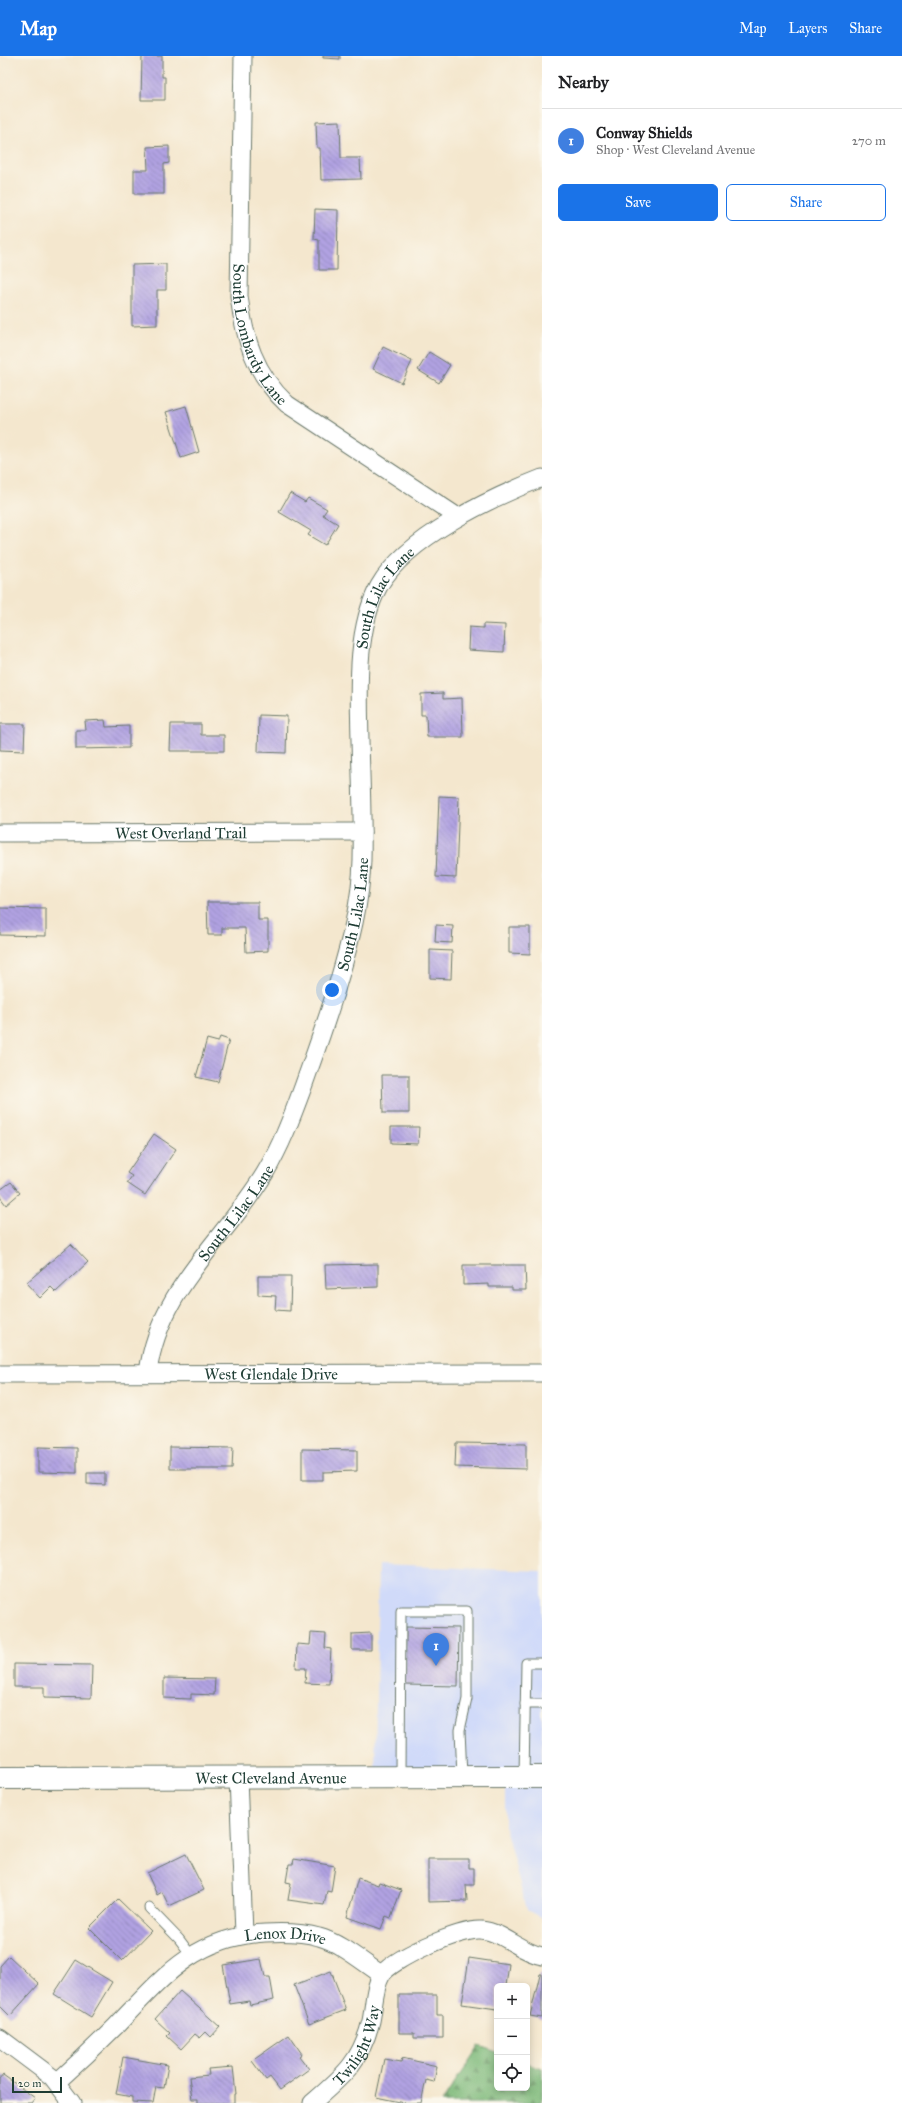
<!DOCTYPE html>
<meta charset="utf-8">
<style>
:root{--surface:#fff;--page:#f2f2f2;--text:#202124;--muted:#757577;--line:#e0e0e0;--accent:#1a73e8}
body{margin:0;font-family:"IM FELL Great Primer",serif;background:var(--page);color:var(--text)}
.controls{position:absolute;right:12px;bottom:12px;display:grid;overflow:hidden;border-radius:6px;box-shadow:0 2px 10px #0003}
.controls button{width:36px;height:36px;display:grid;place-items:center;padding:0;border:0;border-bottom:1px solid var(--line);background:var(--surface);color:var(--text);font:20px sans-serif}
.scale{position:absolute;left:12px;bottom:10px;width:50px;box-sizing:border-box;padding-left:4px;border:2px solid #1f3d34;border-top:0;font-size:11px;line-height:14px;white-space:nowrap;color:#1f3d34;-webkit-text-stroke:3px #fbf7ec;paint-order:stroke}
.you{position:absolute;left:332px;top:934px;width:14px;height:14px;margin:-10px;border:3px solid #fff;border-radius:50%;background:#1a73e8;box-shadow:0 0 0 6px #1a73e833}
.badge{display:grid;place-items:center;width:26px;height:26px;border-radius:50%;background:var(--accent);color:#fff;font-size:13px;font-weight:700}
.pin{position:absolute;translate:-50% -33px;filter:drop-shadow(0 1px 2px #0008)}
.pin::after{content:'';position:absolute;top:21px;width:14px;height:12px;background:inherit;clip-path:polygon(0 0,100% 0,50% 100%)}
.list{margin:0;padding:0;list-style:none}
h2{display:flex;justify-content:space-between;align-items:center;height:52px;margin:0;padding:0 16px;font-size:17px}
h2 small{font-size:13px;font-weight:400;color:var(--muted)}
.list li{display:grid;grid-template-columns:26px 1fr auto;gap:12px;align-items:center;box-sizing:border-box;height:64px;padding:0 16px;border-top:1px solid var(--line)}
.list b{display:block;font-size:15px;white-space:nowrap}
.list p{margin:0;font-size:13px;white-space:nowrap;color:var(--muted)}
.list em{font-size:13px;font-style:normal;color:var(--muted)}
.actions{display:flex;gap:8px;padding:12px 16px}
.actions a{flex:1;padding:9px 0;border:1px solid var(--accent);border-radius:6px;text-align:center;font-size:14px;color:var(--accent)}
.actions .main{background:var(--accent);color:#fff}
.icon{flex:none;width:22px;height:22px;fill:none;stroke:currentColor;stroke-width:2;stroke-linecap:round;stroke-linejoin:round}
.map{position:relative;flex:none;width:542px;height:2047px;overflow:hidden}
header{display:flex;align-items:center;gap:24px;box-sizing:border-box;height:56px;padding:0 20px;background:var(--accent);color:#fff}
header strong{font-size:19px}
nav{display:flex;gap:22px;margin-inline-start:auto;font-size:14px}
main{display:flex}
aside{flex:1;background:var(--surface)}
.map>svg:first-child{display:block}
.built{fill:#d0daf9}
.forest{fill:url(#forest-firs);stroke:#4e7b56}
.building{fill:url(#building-back-hatch)}
.lines{fill:none;stroke-linecap:round;stroke-linejoin:round}
.service-casing{stroke:#6a786a;stroke-width:11}
.minor-casing{stroke:#6a786a;stroke-width:19}
.secondary-casing{stroke:#6a786a;stroke-width:24}
.service{stroke:#fff;stroke-width:9}
.minor{stroke:#fff;stroke-width:17}
.secondary{stroke:#fff;stroke-width:22}
.labels{text-anchor:middle;dominant-baseline:central;stroke-width:4;stroke-linejoin:round;paint-order:stroke}
.street-label{font-size:16px;fill:#1f3d34;stroke:#fbf7ec}
</style>
<header>
<strong>Map</strong>
<nav><a>Map</a><a>Layers</a><a>Share</a></nav>
</header>
<main>
<div class="map">
<svg width="542" height="2047" viewBox="0 0 542 2047">
<defs>
<pattern id="forest-firs" width="22" height="20" patternUnits="userSpaceOnUse"><rect width="22" height="20" fill="#7db979"/><path d="M5 1l3.5 6h-7zM16 11l3.5 6h-7z" fill="#669864"/></pattern>
<pattern id="building-back-hatch" width="6" height="6" patternUnits="userSpaceOnUse"><rect width="6" height="6" fill="#b1a2e2"/><path d="M-1 5l2 2M0 0l6 6M5-1l2 2" fill="none" stroke="#8f85b8"/></pattern>
</defs>
<rect width="100%" height="100%" fill="#fbf7ec"/>
<filter id="ink" filterUnits="userSpaceOnUse"><feTurbulence type="fractalNoise" baseFrequency=".025" numOctaves="2"/><feDisplacementMap in="SourceGraphic" scale="8" xChannelSelector="R" yChannelSelector="G"/><feConvolveMatrix kernelMatrix="1 2 1 2 8 2 1 2 1" color-interpolation-filters="sRGB"/></filter>
<filter id="wash" filterUnits="userSpaceOnUse"><feTurbulence type="fractalNoise" baseFrequency=".012" numOctaves="4" result="noise"/><feDisplacementMap in="SourceGraphic" scale="16" xChannelSelector="R" yChannelSelector="G"/><feGaussianBlur stdDeviation="0.9" result="paint"/><feColorMatrix in="noise" values="0 0 0 0 0 0 0 0 0 0 0 0 0 0 0 0 0 1.4 0 .05"/><feComposite in="paint" operator="in"/></filter>
<g filter="url(#wash)">
<rect width="100%" height="100%" fill="#f4e7ce"/>
<polygon class="built" points="378,1509 542,1515 542,1862 527,1854 505,1772 505,1721 375,1722"/>
<polygon class="forest" points="479,1990 497,1996 497,2032 527,2032 527,2007 542,2012 542,2047 441,2047"/>
<g id="blocks">
<g class="building">
<polygon points="142,0 162,0 162,21 165,21 165,44 141,44"/>
<polygon points="323,0 340,0 340,3 323,2"/>
<polygon points="340,65 341,102 360,102 361,123 321,124 320,92 317,92 316,66"/>
<polygon points="169,90 169,107 164,108 164,138 134,138 134,114 148,114 147,91"/>
<polygon points="315,153 338,154 337,214 319,214 319,184 314,183"/>
<polygon points="166,208 166,234 157,234 157,269 132,270 132,209"/>
<polygon points="383,291 412,305 402,327 373,313"/>
<polygon points="429,296 450,309 439,327 418,314"/>
<polygon points="186,350 199,396 181,402 166,356"/>
<polygon points="290,437 305,446 308,442 327,453 323,459 338,468 325,489 308,479 311,475 279,456"/>
<polygon points="483,568 505,569 504,596 468,594 469,571 483,572"/>
<polygon points="443,637 443,643 462,642 463,681 427,681 426,659 421,659 421,638"/>
<polygon points="259,659 287,660 286,697 258,696"/>
<polygon points="105,664 106,671 129,670 129,692 76,693 76,674 86,674 85,665"/>
<polygon points="0,668 25,668 24,695 0,694"/>
<polygon points="171,668 201,668 201,679 224,679 224,695 170,695"/>
<polygon points="439,740 459,741 456,822 436,821"/>
<polygon points="207,846 258,846 258,864 268,864 268,895 246,896 245,872 222,872 222,879 208,879"/>
<polygon points="0,852 46,853 46,880 0,879"/>
<polygon points="436,869 453,870 452,887 435,886"/>
<polygon points="509,871 530,871 530,898 509,897"/>
<polygon points="430,894 452,895 451,923 430,922"/>
<polygon points="220,981 229,984 218,1026 196,1021 207,983 218,986"/>
<polygon points="382,1019 409,1019 409,1057 383,1057"/>
<polygon points="391,1071 419,1071 418,1088 391,1087"/>
<polygon points="154,1078 176,1093 145,1139 127,1127 132,1120 127,1117"/>
<polygon points="11,1126 20,1137 6,1149 0,1141 0,1134"/>
<polygon points="71,1188 88,1206 56,1236 51,1231 40,1242 26,1227"/>
<polygon points="378,1208 378,1231 326,1233 325,1209"/>
<polygon points="463,1209 525,1209 526,1234 512,1234 512,1231 489,1231 489,1228 463,1229"/>
<polygon points="258,1220 291,1220 290,1255 275,1254 276,1240 258,1239"/>
<polygon points="456,1387 526,1388 526,1413 455,1411"/>
<polygon points="38,1391 77,1392 77,1417 38,1416"/>
<polygon points="170,1391 233,1392 232,1413 170,1413"/>
<polygon points="302,1393 357,1394 357,1415 323,1416 323,1424 302,1424"/>
<polygon points="87,1417 105,1417 105,1429 87,1428"/>
<polygon points="406,1571 459,1572 458,1630 405,1629"/>
<polygon points="311,1577 326,1578 325,1592 331,1593 329,1628 305,1627 306,1612 296,1612 297,1588 310,1589"/>
<polygon points="371,1577 371,1594 352,1594 352,1578"/>
<polygon points="14,1608 92,1609 91,1642 44,1641 44,1631 14,1631"/>
<polygon points="164,1622 215,1623 214,1639 191,1638 191,1643 164,1642"/>
<polygon points="186,1798 204,1834 169,1850 162,1836 157,1839 147,1817"/>
<polygon points="294,1803 335,1810 331,1836 327,1835 324,1849 288,1844 291,1827 286,1826 289,1808 293,1808"/>
<polygon points="428,1803 469,1803 469,1812 474,1812 474,1829 466,1829 467,1845 428,1846"/>
<polygon points="358,1822 378,1829 379,1826 401,1834 391,1862 386,1860 381,1873 347,1861"/>
<polygon points="118,1843 151,1875 122,1905 89,1872"/>
<polygon points="9,1900 39,1928 10,1960 0,1950 0,1910"/>
<polygon points="469,1902 509,1908 506,1930 497,1930 497,1953 462,1948"/>
<polygon points="261,1903 265,1921 270,1921 274,1944 250,1949 249,1945 230,1948 223,1909"/>
<polygon points="76,1904 112,1926 91,1961 54,1938"/>
<polygon points="331,1915 346,1954 309,1968 294,1929"/>
<polygon points="540,1918 542,1918 542,1962 530,1960"/>
<polygon points="180,1935 220,1971 211,1981 206,1976 200,1982 195,1978 181,1993 167,1980 170,1977 155,1963"/>
<polygon points="399,1939 437,1939 437,1959 443,1959 443,1982 414,1982 414,1977 399,1977"/>
<polygon points="289,1979 302,1998 299,2000 309,2013 280,2034 270,2021 266,2024 252,2005"/>
<polygon points="123,2001 168,2009 164,2032 156,2031 153,2047 132,2046 132,2041 116,2038"/>
<polygon points="402,2002 437,2010 434,2026 426,2024 421,2047 405,2047 376,2041 384,2003 401,2006"/>
<polygon points="233,2011 236,2038 234,2038 234,2047 198,2047 198,2043 192,2043 189,2021 209,2019 208,2013"/>
<polygon points="3,2019 35,2042 31,2047 0,2047 0,2023"/>
</g>
</g>
</g>
<g filter="url(#ink)">
<use href="#blocks" fill-opacity="0" stroke="#6a786a" stroke-width="1"/>
<g class="lines">
<defs>
<g id="service">
<polyline points="525,1648 542,1648"/>
<polyline points="400,1721 401,1555 467,1555 467,1643 460,1674 462,1720"/>
<polyline points="524,1721 526,1607 542,1607"/>
<polyline points="149,1852 179,1883 191,1899"/>
</g>
<g id="minor">
<path id="s1" d="M243,0L239,240C244,282 255,318 287,348L458,461"/>
<path id="s2" d="M0,777L362,776"/>
<path id="s3" d="M148,1317C158,1234 224,1185 265,1117C281,1090 292,1061 303,1031C315,997 328,962 338,927C350,887 361,846 362,804C363,764 361,724 360,684C359,636 355,574 379,530C407,481 491,442 542,422"/>
<path id="s4" d="M0,1318L542,1317"/>
<polyline points="238,1721 244,1878"/>
<polyline points="0,1982 52,2021 72,2047"/>
<path id="s5" d="M57,2026C77,2008 97,1989 116,1970C162,1922 194,1881 265,1877C283,1876 302,1876 319,1881C339,1886 364,1907 381,1918"/>
<path id="s6" d="M312,2047C343,2020 361,2006 371,1965C374,1951 374,1932 381,1920C390,1903 462,1872 481,1874C504,1876 520,1896 542,1900"/>
</g>
<g id="secondary">
<path id="s7" d="M0,1722L542,1721"/>
</g>
</defs>
<use href="#service" class="service-casing"/>
<use href="#minor" class="minor-casing"/>
<use href="#secondary" class="secondary-casing"/>
<use href="#service" class="service"/>
<use href="#minor" class="minor"/>
<use href="#secondary" class="secondary"/>
</g>
</g>
<g class="labels">
<g class="street-label">
<text stroke="none"><textPath href="#s1" startOffset="283">South Lombardy Lane</textPath></text>
<text stroke="none"><textPath href="#s3" startOffset="833">South Lilac Lane</textPath></text>
<text stroke="none"><textPath href="#s2" startOffset="181">West Overland Trail</textPath></text>
<text stroke="none"><textPath href="#s3" startOffset="509">South Lilac Lane</textPath></text>
<text stroke="none"><textPath href="#s3" startOffset="185">South Lilac Lane</textPath></text>
<text stroke="none"><textPath href="#s4" startOffset="271">West Glendale Drive</textPath></text>
<text stroke="none"><textPath href="#s7" startOffset="271">West Cleveland Avenue</textPath></text>
<text stroke="none"><textPath href="#s5" startOffset="283">Lenox Drive</textPath></text>
<text stroke="none"><textPath href="#s6" startOffset="75">Twilight Way</textPath></text>
</g>
</g>
</svg>
<div class="controls">
<button>+</button>
<button>−</button>
<button><svg class="icon" aria-label="locate" viewBox="0 0 24 24"><circle cx="12" cy="12" r="6"/><path d="M12 2v4M12 18v4M2 12h4M18 12h4"/></svg></button>
</div>
<div class="scale">20 m</div>
<div class="you"></div>
<div class="pin badge" style="left:436px;top:1610px;background:#3f7fe0">1</div>
</div>
<aside>
<h2>Nearby<small></small></h2>
<ul class="list">
<li><span class="badge" style="background:#3f7fe0">1</span><div><b>Conway Shields</b><p>Shop · West Cleveland Avenue</p></div><em>270 m</em></li>
</ul>
<div class="actions"><a class="main">Save</a><a>Share</a></div>
</aside>
</main>
